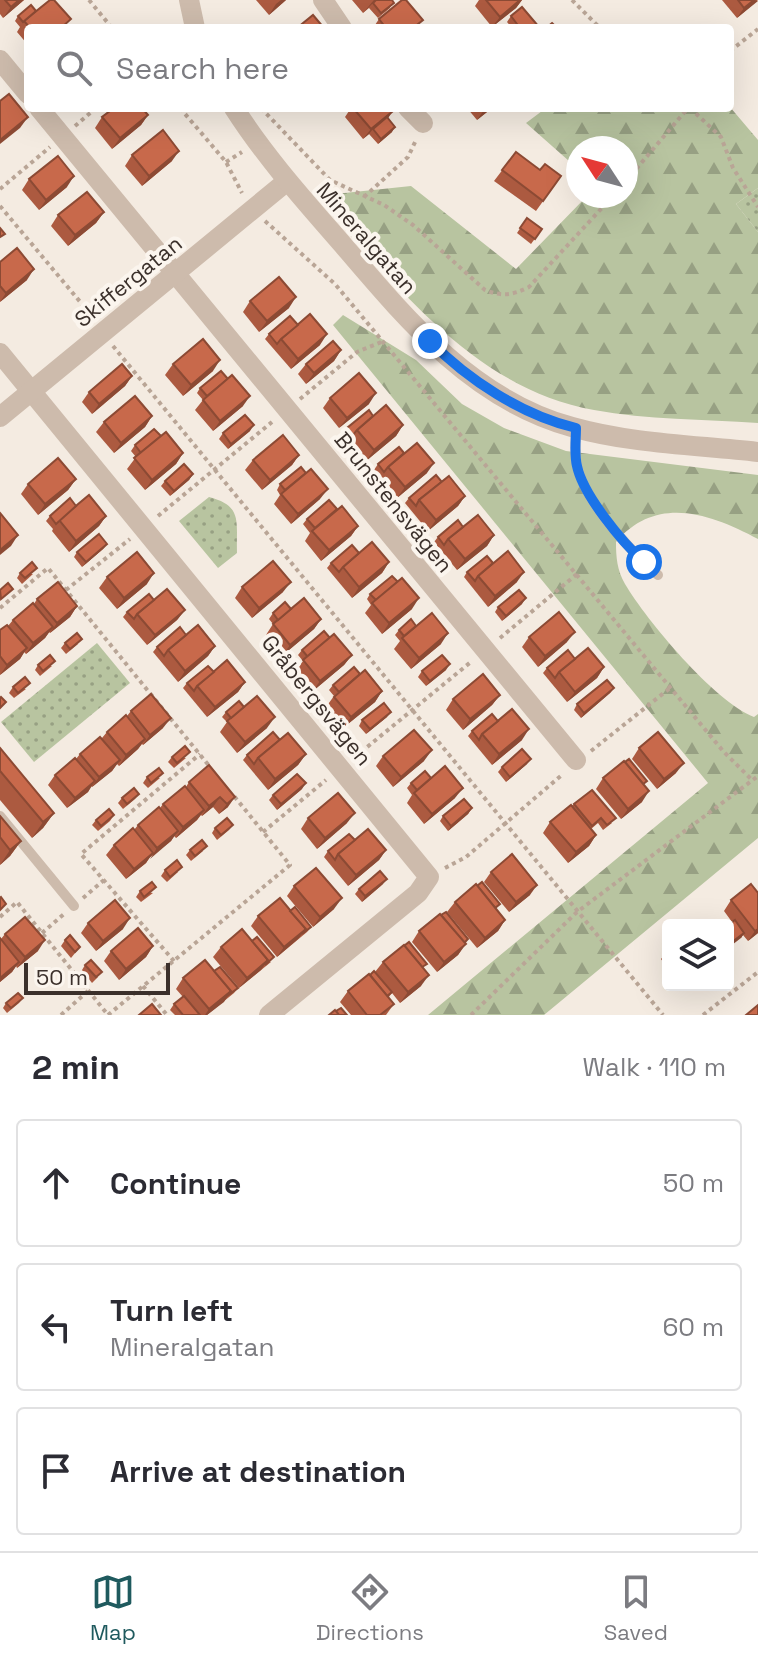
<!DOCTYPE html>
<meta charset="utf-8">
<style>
:root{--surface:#fff;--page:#f2f2f3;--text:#2b2b33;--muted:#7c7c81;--line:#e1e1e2;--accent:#1f5a5e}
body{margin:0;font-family:"Space Grotesk",sans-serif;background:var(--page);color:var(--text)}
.controls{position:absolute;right:24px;bottom:24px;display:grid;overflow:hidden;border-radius:8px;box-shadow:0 8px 32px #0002}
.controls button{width:72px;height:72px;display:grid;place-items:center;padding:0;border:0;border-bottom:2px solid var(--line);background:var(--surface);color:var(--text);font:40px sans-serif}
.compass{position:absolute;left:566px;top:136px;width:72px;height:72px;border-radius:50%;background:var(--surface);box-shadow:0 8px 32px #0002;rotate:306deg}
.scale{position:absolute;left:24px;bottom:20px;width:146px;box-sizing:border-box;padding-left:8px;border:4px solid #3b302b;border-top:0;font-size:22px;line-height:28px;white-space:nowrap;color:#3b302b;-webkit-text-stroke:6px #fbf5ee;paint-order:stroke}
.stop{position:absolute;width:24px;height:24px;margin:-18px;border:6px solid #1a73e8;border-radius:50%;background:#fff}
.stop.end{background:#1a73e8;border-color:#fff;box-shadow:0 2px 8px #0008}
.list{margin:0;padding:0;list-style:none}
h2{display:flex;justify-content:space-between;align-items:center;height:104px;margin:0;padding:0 32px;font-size:34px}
h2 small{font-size:26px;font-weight:400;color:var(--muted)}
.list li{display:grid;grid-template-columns:52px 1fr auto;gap:24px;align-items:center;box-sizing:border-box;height:128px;margin:0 16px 16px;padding:0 16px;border:2px solid var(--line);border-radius:8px}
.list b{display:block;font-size:30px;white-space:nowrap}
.list p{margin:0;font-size:26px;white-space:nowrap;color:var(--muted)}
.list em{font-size:26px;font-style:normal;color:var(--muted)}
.icon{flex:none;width:44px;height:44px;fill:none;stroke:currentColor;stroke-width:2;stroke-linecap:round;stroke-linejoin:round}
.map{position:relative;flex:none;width:758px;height:1015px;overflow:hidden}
.search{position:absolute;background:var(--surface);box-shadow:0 8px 32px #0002;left:24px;right:24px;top:24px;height:88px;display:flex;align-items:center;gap:20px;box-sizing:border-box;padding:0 28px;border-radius:8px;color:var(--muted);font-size:30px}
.sheet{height:536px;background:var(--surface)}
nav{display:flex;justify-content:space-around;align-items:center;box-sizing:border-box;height:112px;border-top:2px solid var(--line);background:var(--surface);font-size:22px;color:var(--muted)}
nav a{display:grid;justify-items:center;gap:4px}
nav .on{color:var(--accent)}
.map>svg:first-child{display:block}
.forest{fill:url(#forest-firs)}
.park{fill:url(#park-dots)}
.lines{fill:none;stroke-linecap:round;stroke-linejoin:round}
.path{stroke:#b9a596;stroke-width:4;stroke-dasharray:4 4;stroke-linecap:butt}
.service{stroke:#cdbbac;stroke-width:10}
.minor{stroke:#cdbbac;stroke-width:20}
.tertiary{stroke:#cdbbac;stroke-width:20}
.wall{fill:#ac5a40}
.shaded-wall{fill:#8c4a34}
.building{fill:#c8694b;stroke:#8c4a34;stroke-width:2}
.route{stroke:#1a73e8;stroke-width:10}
.labels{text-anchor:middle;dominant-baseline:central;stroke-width:8;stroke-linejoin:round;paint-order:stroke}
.street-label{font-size:22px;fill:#3b302b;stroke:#fbf5ee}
</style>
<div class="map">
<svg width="758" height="1015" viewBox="0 0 758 1015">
<defs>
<pattern id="forest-firs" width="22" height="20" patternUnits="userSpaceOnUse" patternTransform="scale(2)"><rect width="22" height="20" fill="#b8c4a0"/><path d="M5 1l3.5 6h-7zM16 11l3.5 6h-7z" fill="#97a083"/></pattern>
<pattern id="park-dots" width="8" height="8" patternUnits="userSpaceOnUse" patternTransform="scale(2)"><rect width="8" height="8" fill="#b8c4a0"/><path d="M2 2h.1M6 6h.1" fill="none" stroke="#97a083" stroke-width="1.8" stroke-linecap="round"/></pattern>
</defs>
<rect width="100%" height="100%" fill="#f4ebe1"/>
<g class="forest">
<path d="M730,107L758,140V188L736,204L758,232V423C704,419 647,420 594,410C472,388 394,282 316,196L411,186L516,269L587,196H626V148H578V169L526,123L546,108Z"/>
<path d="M343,315L416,360L462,404L504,428L566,451L758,475V539C711,514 657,494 616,542C616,557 617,570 625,584C647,621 714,701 754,717L758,714V838L544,1015H428L708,783L333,325Z"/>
</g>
<g class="park">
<polygon points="758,188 758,232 736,204"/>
<path d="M209,497C243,506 236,521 237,553L218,568L179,521Z"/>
<polygon points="97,643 130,683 34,762 1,722"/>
</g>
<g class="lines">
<g class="path">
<polyline points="89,0 112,28"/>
<polyline points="572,0 600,28"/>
<polyline points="730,51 758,29"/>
<polyline points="180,108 226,162 242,193"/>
<path d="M261,108L330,180L384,205L413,225L485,290C503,297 513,295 529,287L613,196"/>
<polyline points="690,108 721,137 733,168 758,207"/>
<polyline points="75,126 96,108"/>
<polyline points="226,162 242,152"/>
<polyline points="626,181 688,108"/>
<polyline points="0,189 50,147"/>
<polyline points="364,197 408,157 416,140"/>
<polyline points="0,206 92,316"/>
<polyline points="265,221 335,284 723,751 752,780"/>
<polyline points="113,346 663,1015"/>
<polyline points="300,399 357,352 384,341"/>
<polyline points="158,516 272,422"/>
<polyline points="66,590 130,539"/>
<polyline points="0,608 48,568 210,767"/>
<polyline points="500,638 577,574"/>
<polyline points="591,751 670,688"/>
<polyline points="355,757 472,661"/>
<polyline points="263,832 326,780"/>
<polyline points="445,868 466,857 563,774"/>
<polyline points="83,898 104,880"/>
<polyline points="0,917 17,902 108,1015"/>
<polyline points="42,933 64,914"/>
<polyline points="174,961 81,854 200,754"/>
<polyline points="143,986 167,1015"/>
<polyline points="61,1015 88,991"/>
<polyline points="108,1015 290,865 234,796"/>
<polyline points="471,1015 577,912 758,776"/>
<polyline points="703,1015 758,972"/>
</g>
<g class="service">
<path d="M576,428C576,440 574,454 577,465C585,503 630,550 658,575"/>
<polyline points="0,816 74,906"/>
</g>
<g class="minor">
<polyline points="323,0 342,28"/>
<polyline points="0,60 28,94"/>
<polyline points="39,108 576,760"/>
<polyline points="408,108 423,123"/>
<polyline points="0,353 429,877 418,893 269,1015"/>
<polyline points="0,417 286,182"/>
</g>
<g class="tertiary">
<polyline points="189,0 195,28"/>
<path d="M234,108C266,158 304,200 343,245C407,320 473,400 572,427C632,444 697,445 758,452"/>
</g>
</g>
<g class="wall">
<polygon points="0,0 24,0 3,18 0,14"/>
<polygon points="256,0 286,0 269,15"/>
<polygon points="352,0 392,0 390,8 378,18 369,8 363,13"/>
<polygon points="479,0 522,0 516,8 492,27 475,6"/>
<polygon points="722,0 758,0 737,18"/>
<polygon points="36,11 65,28 28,28 28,45 17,32 20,27 15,21 18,16"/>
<polygon points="511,16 539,28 512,28 507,22"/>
<polygon points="379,19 417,28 373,28"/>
<polygon points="351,108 391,108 388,118 392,132 378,144 369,134 363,139 345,117"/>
<polygon points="467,108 492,108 477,120"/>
<polygon points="148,115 141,125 112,149 95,128 102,117"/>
<polygon points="516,152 540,170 561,176 536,211 494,181"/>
<polygon points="132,155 172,161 142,186 125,166"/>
<polygon points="29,179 67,187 39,210 22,190"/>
<polygon points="104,212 96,223 68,246 51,226 58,215"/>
<polygon points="527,218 542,229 531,244 517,233"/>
<polygon points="0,262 27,280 0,302"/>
<polygon points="250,301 289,308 259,332 243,312"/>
<polygon points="298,325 320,345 291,369 265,339 269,334"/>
<polygon points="341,350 334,361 306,384 298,374 306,364"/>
<polygon points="173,364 213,371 183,396 165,375"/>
<polygon points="132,376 125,386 92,414 82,402 89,392"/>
<polygon points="228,379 243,406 213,431 195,410 203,400 197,393 200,388"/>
<polygon points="330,398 369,404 339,428 323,408"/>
<polygon points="152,416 145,427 114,453 96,432 104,422"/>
<polygon points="373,416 403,425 396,436 366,461 344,433 347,428"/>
<polygon points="250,431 228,449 219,439 223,433"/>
<polygon points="161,436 183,453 176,464 145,490 127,469 136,457 131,451 135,445"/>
<polygon points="404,453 427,473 397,498 374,470 378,464"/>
<polygon points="299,455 292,465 262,490 245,470 253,460"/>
<polygon points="306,473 320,499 291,524 274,504 280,495 277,490 280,484"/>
<polygon points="193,474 189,480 170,496 161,486 165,481"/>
<polygon points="76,479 68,490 38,515 21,494 28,484"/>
<polygon points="442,482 465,496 458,506 428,531 405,503 409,498"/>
<polygon points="337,509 358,526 351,536 321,561 305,541 310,533 303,524 307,519"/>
<polygon points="50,516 106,516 99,526 69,552 52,531 53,529 46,521"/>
<polygon points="463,527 494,535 487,546 457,570 434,542 438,537"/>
<polygon points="107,544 103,549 82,567 74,557 77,552"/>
<polygon points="359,553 389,562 382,573 352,598 327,568 331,563"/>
<polygon points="493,563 517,582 488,607 464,577 467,572"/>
<polygon points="20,573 33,574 22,584 17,578"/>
<polygon points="107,577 147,584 117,609 99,588"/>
<polygon points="398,582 412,609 382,634 365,613 371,605 367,599 370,594"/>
<polygon points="242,587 283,592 252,618 235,598"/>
<polygon points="37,599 77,606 70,617 50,633 49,632 45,638 26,654 24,652 20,659 0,675 0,630 8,626 13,620 34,604"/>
<polygon points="154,600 185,610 177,620 147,645 123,617 127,612"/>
<polygon points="522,604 502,621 495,612 498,607"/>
<polygon points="291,609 321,619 314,629 283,655 266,635 273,624 269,619 273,613"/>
<polygon points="416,626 441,644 411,669 394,649 400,641 395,635 399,630"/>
<polygon points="186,635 215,646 208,656 178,682 153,652 157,647"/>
<polygon points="529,637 567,642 538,667 522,647"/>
<polygon points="330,638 352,655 344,665 313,691 296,671 303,661 298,655 302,650"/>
<polygon points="65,643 78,644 66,654 61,648"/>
<polygon points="575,659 604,667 597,678 567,702 543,673 547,668"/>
<polygon points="38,665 52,666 40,676 35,670"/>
<polygon points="446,670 426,686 418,677 422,671"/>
<polygon points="214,672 245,682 238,692 207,717 183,688 187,683"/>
<polygon points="360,674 382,691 375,702 343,728 326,707 334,696 329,690 333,685"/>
<polygon points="13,687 26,689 14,698 9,693"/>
<polygon points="614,688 610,693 581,718 574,710 577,704"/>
<polygon points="500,695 492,705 463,730 446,710 453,699"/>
<polygon points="244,707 267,728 237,753 220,732 227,722 222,717 226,712"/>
<polygon points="131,711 163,728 143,745 142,744 138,749 119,766 117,764 112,771 92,787 91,786 88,792 67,808 48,785 55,775 76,759 80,754 102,738 107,732 127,716"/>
<polygon points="387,717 366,734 359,726 362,720"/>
<polygon points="498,721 522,740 492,765 468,736 472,731"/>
<polygon points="280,740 306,754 298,765 268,790 243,760 247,755"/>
<polygon points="0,748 54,813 43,828 32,838 0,800"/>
<polygon points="639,748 676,773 657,789 632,759"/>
<polygon points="383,756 424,761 393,787 376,766"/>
<polygon points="172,757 186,758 174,768 168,762"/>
<polygon points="527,764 506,782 498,772 502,767"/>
<polygon points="209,765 228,807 219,814 213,807 202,816 201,815 197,820 176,838 174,836 171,841 149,858 146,863 126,879 106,855 114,845 134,830 138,825 160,808 163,804 186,787 189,782"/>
<polygon points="147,777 160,778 148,788 143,783"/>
<polygon points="431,778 455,798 424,824 407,803 412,795 407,788 411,783"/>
<polygon points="603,778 644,785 642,802 621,819 596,789"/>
<polygon points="302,789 277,810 269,800 273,795"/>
<polygon points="139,794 135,799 123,809 118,803 122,798"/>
<polygon points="574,804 612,823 603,830 598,823 591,829 596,835 589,846 568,863 543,833 550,822"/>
<polygon points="472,808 468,814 448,831 440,821 443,816"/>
<polygon points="114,815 110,821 98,831 92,825 96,820"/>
<polygon points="0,816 21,841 10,856 0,865"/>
<polygon points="308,818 347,823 317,849 301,829"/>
<polygon points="233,825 229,830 217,840 212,833 215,828"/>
<polygon points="355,840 386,850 379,860 348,886 324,857 328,851"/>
<polygon points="190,850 203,851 191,861 186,855"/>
<polygon points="165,870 178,872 167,882 161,876"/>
<polygon points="491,872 530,895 509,912 484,882"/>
<polygon points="383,884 362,902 355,894 359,889"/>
<polygon points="294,886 334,909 313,927 287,896"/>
<polygon points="140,891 153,893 141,902 136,897"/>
<polygon points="731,900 758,933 748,941 743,935 741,938 732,922 724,911"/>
<polygon points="455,902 496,909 505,920 498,931 477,948 447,912"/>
<polygon points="290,911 311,927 307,932 277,957 251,926 258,916"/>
<polygon points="88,923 123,929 96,951 81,933"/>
<polygon points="419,931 468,939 458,955 437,972 412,942"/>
<polygon points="5,934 38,951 17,968 16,966 12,972 0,982 0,938 1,939"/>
<polygon points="65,940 80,947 71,958 61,946"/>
<polygon points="153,946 146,957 119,980 104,961 111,951"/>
<polygon points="221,947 271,962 239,988 213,957"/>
<polygon points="668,951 668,969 661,959"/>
<polygon points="383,962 423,969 421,986 400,1003 392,993 388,998 394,1004 386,1015 351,1015 340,1002 348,991 375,972"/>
<polygon points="85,965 98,977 92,983 82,970"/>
<polygon points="214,971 238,988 234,993 207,1015 175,1015 170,1010 174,1004 183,997 176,989 183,978"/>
<polygon points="23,998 19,1003 7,1013 3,1008 6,1003"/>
</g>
<g class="shaded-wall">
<polygon points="19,0 24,0 3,18 11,7"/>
<polygon points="281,0 286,0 269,15 276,4"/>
<polygon points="374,0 379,0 373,3 363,13"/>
<polygon points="520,0 522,0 516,8 492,27 500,17"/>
<polygon points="754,0 758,1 737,18 744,8"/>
<polygon points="486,108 492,108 477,120 484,110"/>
<polygon points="393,111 386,121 373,129 369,134 363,139 371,129"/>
<polygon points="148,115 141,125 112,149 120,138"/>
<polygon points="28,117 20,128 0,144 0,140"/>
<polygon points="395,127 392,132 378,144 381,139"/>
<polygon points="179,151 172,161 142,186 149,176"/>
<polygon points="74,176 67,187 39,210 46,200"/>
<polygon points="104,212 96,223 68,246 75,235"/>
<polygon points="34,269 27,280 0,302 6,293"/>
<polygon points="296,297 289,308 259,332 267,321"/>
<polygon points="327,334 320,345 291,369 298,359"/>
<polygon points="341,350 334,361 306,384 314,373"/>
<polygon points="220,360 213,371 183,396 191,385"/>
<polygon points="132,376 125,386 92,414 99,404"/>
<polygon points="376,393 369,404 339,428 347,418"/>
<polygon points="250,396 243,406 213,431 220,421"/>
<polygon points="152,416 145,427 114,453 121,443"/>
<polygon points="254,425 250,431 228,449 231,444"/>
<polygon points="403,425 396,436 366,461 374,450"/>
<polygon points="183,453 176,464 145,490 152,480"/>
<polygon points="299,455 292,465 262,490 270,480"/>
<polygon points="434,463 427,473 397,498 405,487"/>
<polygon points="193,474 189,480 170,496 174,491"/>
<polygon points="76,479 68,490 38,515 45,504"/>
<polygon points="328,489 320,499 291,524 298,514"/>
<polygon points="465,496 458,506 428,531 436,520"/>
<polygon points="106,516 99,526 69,552 76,541"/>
<polygon points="358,526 351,536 321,561 329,550"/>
<polygon points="18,535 11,546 0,555 0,550"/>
<polygon points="494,535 487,546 457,570 465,559"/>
<polygon points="107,544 103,549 82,567 86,562"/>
<polygon points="389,562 382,573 352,598 359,587"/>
<polygon points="524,572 517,582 488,607 495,596"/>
<polygon points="154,573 147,584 117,609 124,598"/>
<polygon points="291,582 283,592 252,618 259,608"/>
<polygon points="419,598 412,609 382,634 389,623"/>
<polygon points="526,598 522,604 502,621 506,616"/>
<polygon points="77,606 70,617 50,633 57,623"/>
<polygon points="185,610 177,620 147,645 155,635"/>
<polygon points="321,619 314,629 283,655 290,645"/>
<polygon points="53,627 45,638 26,654 33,643"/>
<polygon points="575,632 567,642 538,667 545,656"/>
<polygon points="448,633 441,644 411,669 419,658"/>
<polygon points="215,646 208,656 178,682 185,671"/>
<polygon points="27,648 20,659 0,675 7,665"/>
<polygon points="352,655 344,665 313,691 320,681"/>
<polygon points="450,664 446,670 426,686 430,681"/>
<polygon points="604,667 597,678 567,702 575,692"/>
<polygon points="245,682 238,692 207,717 215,707"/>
<polygon points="614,688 610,693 581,718 584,713"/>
<polygon points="382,691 375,702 343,728 351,717"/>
<polygon points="500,695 492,705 463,730 470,719"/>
<polygon points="391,712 387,717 366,734 370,729"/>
<polygon points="275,717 267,728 237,753 245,742"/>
<polygon points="171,718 163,728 143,745 150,735"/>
<polygon points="529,729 522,740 492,765 499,754"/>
<polygon points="145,739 138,749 119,766 126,755"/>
<polygon points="432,750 424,761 393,787 401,777"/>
<polygon points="306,754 298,765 268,790 275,779"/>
<polygon points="531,759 527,764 506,782 510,777"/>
<polygon points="120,760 112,771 92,787 99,777"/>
<polygon points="684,763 676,773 657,789 664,779"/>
<polygon points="95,781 88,792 67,808 75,798"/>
<polygon points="306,783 302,789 277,810 281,804"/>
<polygon points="463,788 455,798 424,824 432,814"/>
<polygon points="649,791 642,802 621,819 628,809"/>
<polygon points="220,797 213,807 202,816 209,806"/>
<polygon points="235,797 228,807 219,814 227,804"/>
<polygon points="472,808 468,814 448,831 451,826"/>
<polygon points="204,810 197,820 176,838 183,827"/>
<polygon points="54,813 43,828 32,838 43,822"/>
<polygon points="355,813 347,823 317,849 325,838"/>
<polygon points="178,831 171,841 150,859 157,848"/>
<polygon points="596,835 589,846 568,863 576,852"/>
<polygon points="21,841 10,856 0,865 10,850"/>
<polygon points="386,850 379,860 348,886 356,875"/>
<polygon points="153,853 146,863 126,879 134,869"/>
<polygon points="387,879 383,884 362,902 365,896"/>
<polygon points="537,885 530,895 509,912 516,902"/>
<polygon points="342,898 334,909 313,927 320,917"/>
<polygon points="130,918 123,929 96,951 103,941"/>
<polygon points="505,920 498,931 477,948 485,938"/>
<polygon points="306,929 298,939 277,957 284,947"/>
<polygon points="758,929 758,933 748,941 755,931"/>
<polygon points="744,933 741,938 728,948 728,945"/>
<polygon points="45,940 38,951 17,968 25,957"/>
<polygon points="466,944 458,955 437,972 444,962"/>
<polygon points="153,946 146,957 119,980 126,969"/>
<polygon points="268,960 261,970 239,988 247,978"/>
<polygon points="19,962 12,972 0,982 0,978"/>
<polygon points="429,975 421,986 400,1003 408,992"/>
<polygon points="231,991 224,1002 207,1015 205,1015 209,1009"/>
</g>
<g class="building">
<polygon points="5,0 19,0 11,7"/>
<polygon points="50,0 54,0 71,19 61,28 30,28 24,21"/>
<polygon points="376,0 392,0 394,3 381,13 373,3"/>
<polygon points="402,0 406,0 423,20 413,28 386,28 379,19"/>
<polygon points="486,0 520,0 500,17"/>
<polygon points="738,0 754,0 744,8"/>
<polygon points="31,5 36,11 23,22 18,16"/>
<polygon points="522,7 539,27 538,28 520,28 511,16"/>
<polygon points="313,15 324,28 297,28"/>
<polygon points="552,23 557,28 546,28"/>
<polygon points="9,94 28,117 0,140 0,101"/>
<polygon points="114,108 142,108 148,115 120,138 102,117"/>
<polygon points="353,108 391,108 393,111 371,129"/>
<polygon points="387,117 395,127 381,139 373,129"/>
<polygon points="163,130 179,151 149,176 132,155"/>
<polygon points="516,152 540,170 545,164 561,176 543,201 502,170"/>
<polygon points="58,156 74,176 46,200 29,179"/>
<polygon points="87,192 104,212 75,235 58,215"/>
<polygon points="527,218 542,229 535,239 520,228"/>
<polygon points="0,228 5,234 0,237"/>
<polygon points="17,248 34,269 6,293 0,286 0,262"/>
<polygon points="279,277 296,297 267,321 250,301"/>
<polygon points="310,314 327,334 298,359 281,339"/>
<polygon points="290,316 298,325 281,339 277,344 269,334"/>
<polygon points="203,339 220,360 191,385 173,364"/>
<polygon points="333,341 341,350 314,373 306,364"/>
<polygon points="122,364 132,376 99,404 89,392"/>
<polygon points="221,371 228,379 207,396 200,388"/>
<polygon points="359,373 376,393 347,418 330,398"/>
<polygon points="232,375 250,396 220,421 203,400"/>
<polygon points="135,396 152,416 121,443 104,422"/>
<polygon points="386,405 403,425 374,450 357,430"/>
<polygon points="369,410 373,416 357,430 353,435 347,428"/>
<polygon points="245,415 254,425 231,444 223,433"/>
<polygon points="154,429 161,436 141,453 135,445"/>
<polygon points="166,432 183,453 152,480 134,458"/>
<polygon points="283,435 299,455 270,480 253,460"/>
<polygon points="417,443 434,463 405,487 388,467"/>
<polygon points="399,447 404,453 388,467 384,472 378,464"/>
<polygon points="58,458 76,479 45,504 28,484"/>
<polygon points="184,464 193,474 174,491 165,481"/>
<polygon points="301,467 306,473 285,490 280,484"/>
<polygon points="311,469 328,489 298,514 281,494"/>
<polygon points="436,475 442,482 419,500 416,506 409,498"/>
<polygon points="449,476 465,496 436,520 419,500"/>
<polygon points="89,495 106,516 76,541 59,520"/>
<polygon points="70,498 76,506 56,524 50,516"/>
<polygon points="329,500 337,509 315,528 307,519"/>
<polygon points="342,506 358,526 329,550 312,531"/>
<polygon points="0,513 18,535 0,550"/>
<polygon points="478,515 494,535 465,559 448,539"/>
<polygon points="458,520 463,527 448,539 444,545 438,537"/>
<polygon points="99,534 107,544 86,562 77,552"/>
<polygon points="372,542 389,562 359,587 343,567"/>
<polygon points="352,545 359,553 343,567 339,572 331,563"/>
<polygon points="508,551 524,572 495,596 478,576"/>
<polygon points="137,552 154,573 124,598 107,577"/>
<polygon points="487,556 493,563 478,576 475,581 467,572"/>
<polygon points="273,561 291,582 259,608 242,587"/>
<polygon points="32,562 37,568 25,578 20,573"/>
<polygon points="392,576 398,582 376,600 370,594"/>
<polygon points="402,578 419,598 389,623 372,603"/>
<polygon points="58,582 77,606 57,623 37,599"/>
<polygon points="8,583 13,589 1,599 0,590"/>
<polygon points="167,589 185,610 155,635 137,614"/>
<polygon points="519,590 526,598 506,616 498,607"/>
<polygon points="149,594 154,600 137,614 134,619 127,612"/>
<polygon points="304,598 321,619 290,645 273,624"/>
<polygon points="285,602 291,609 278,620 273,613"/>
<polygon points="33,603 53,627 33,643 13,620"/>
<polygon points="559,612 575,632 545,656 529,637"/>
<polygon points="432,613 448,633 419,658 402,638"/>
<polygon points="411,619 416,626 404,636 399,630"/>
<polygon points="7,625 27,648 7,665 0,656 0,630"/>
<polygon points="198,625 215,646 185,671 168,650"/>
<polygon points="180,627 186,635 168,650 164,656 157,647"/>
<polygon points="324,631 330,638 308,657 302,650"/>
<polygon points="77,633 82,639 70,649 65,643"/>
<polygon points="334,634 352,655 320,681 303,660"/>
<polygon points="588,648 604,667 575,692 559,672"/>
<polygon points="568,650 575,659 559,672 555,678 547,668"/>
<polygon points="50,655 55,661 43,671 38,665"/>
<polygon points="442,655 450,664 430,681 422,671"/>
<polygon points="227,660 245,682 215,707 197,686"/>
<polygon points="208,666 214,672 197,686 194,691 187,683"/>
<polygon points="354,667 360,674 339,692 333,685"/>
<polygon points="365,670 382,691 351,717 334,697"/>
<polygon points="483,674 500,695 470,719 453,699"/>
<polygon points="25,677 30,683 18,693 13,687"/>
<polygon points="607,680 614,688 584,713 577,704"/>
<polygon points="151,694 171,718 150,735 131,711"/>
<polygon points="257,696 275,717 245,742 227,721"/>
<polygon points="1,697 6,702 0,708 0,698"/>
<polygon points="239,701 244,707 231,718 226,712"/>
<polygon points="384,703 391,712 370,729 362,720"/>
<polygon points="512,709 529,729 499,754 482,734"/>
<polygon points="492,714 498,721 482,734 479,740 472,731"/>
<polygon points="126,715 145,739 126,755 107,732"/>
<polygon points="414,730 432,750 401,777 383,756"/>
<polygon points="273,732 280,740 258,758 254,764 247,755"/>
<polygon points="658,732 684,763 664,779 639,748"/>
<polygon points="288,733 306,754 275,779 258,758"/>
<polygon points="100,737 120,760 99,777 80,754"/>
<polygon points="185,746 190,752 177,763 172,757"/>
<polygon points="0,748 54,813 43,822 0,771"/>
<polygon points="522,749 531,759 510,777 502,767"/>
<polygon points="75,758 95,781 75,798 55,775"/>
<polygon points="629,759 647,781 643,784 625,762"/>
<polygon points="624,761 649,791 628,809 603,778"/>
<polygon points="209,765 235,797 227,804 220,797 209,806 189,782"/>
<polygon points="445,766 463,788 432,814 414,793"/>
<polygon points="159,768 163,773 151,783 147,777"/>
<polygon points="425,771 431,778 417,790 411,783"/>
<polygon points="297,774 306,783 281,804 273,795"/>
<polygon points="185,786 204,810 183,827 163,804"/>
<polygon points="134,788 139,794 127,804 122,798"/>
<polygon points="592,790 616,818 607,825 601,818 592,826 574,804"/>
<polygon points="338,793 355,813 325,838 308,818"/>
<polygon points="464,799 472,808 451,826 443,816"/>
<polygon points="571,805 596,835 576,852 550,822"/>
<polygon points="159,807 178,831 157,848 138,825"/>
<polygon points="109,809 114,815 101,826 96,820"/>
<polygon points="0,816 21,841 10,850 0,837"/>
<polygon points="227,818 233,825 221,835 215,828"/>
<polygon points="133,828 153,853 134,869 114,845"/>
<polygon points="368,829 386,850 356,875 338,854"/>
<polygon points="349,834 355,840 338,854 335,860 328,851"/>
<polygon points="202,840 207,846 195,856 190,850"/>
<polygon points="512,854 537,885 516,902 491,872"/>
<polygon points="177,860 182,867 170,877 165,870"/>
<polygon points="316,868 342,898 320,917 294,886"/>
<polygon points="380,871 387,879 365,896 359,889"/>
<polygon points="152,882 156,887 144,897 140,891"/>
<polygon points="482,882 500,904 495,908 477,886"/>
<polygon points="476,884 505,920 485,938 455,902"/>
<polygon points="751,884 758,893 758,929 755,931 731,900"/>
<polygon points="1,897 6,904 0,910 0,898"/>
<polygon points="280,898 306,929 284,947 258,916"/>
<polygon points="115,900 130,918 103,941 88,923"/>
<polygon points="295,907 311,927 302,934 306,929 290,911"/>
<polygon points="446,912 468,939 464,943 441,915"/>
<polygon points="440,914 466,944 444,962 419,931"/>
<polygon points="25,917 45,940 25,957 5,934"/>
<polygon points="735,920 744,933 728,945 728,925"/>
<polygon points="138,928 153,946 126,969 111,951"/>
<polygon points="242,929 268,960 247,978 221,947"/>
<polygon points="70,935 80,947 75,952 65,940"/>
<polygon points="257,937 274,957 265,965 268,960 252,941"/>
<polygon points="0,938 19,962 0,978"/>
<polygon points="409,942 427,964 422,967 404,946"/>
<polygon points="404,945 429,975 408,992 383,962"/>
<polygon points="91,960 102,972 96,977 85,965"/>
<polygon points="205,960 231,991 209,1009 183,978"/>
<polygon points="220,967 238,988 227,996 231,991 214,971"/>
<polygon points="374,971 392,992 387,996 370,975"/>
<polygon points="369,974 394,1004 380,1015 367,1015 348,991"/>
<polygon points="18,993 23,998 11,1008 6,1003"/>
<polygon points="184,996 200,1015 183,1015 174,1004"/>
<polygon points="152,1004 161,1015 139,1015"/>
<polygon points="758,1005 758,1015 746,1015"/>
<polygon points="341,1008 347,1015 339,1015 336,1011"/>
<polygon points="335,1010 339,1015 329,1015"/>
</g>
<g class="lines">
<path class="route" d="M430,341C468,380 522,415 576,428C576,440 574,454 577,466C583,495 622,542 644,562"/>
</g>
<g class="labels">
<g class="street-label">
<text transform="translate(367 238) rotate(49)">Mineralgatan</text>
<text transform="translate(128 281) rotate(-39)">Skiffergatan</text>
<text transform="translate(394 502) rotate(51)">Brunstensvägen</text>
<text transform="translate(317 700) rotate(51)">Gråbergsvägen</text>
</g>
</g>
</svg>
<div class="controls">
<button><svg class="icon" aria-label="layers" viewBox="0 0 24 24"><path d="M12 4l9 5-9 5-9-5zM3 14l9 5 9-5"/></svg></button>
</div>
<svg class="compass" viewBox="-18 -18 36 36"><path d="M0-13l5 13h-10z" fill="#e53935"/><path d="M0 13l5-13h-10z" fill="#7c7c81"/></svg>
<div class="scale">50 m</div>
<div class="stop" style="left:644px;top:562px"></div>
<div class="stop end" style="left:430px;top:341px"></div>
<div class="search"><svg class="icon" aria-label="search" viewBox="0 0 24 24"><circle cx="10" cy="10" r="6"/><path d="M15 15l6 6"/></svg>Search here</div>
</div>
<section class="sheet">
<h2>2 min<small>Walk · 110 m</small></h2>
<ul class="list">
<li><svg class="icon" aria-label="ahead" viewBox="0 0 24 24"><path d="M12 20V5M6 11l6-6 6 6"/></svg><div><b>Continue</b></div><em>50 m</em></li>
<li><svg class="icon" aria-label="left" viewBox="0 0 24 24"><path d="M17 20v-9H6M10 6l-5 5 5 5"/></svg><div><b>Turn left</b><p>Mineralgatan</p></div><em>60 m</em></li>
<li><svg class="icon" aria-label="arrive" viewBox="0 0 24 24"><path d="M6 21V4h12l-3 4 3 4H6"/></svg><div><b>Arrive at destination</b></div></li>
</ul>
</section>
<nav>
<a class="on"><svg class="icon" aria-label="map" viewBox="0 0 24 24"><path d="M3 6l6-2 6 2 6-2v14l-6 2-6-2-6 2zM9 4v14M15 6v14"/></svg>Map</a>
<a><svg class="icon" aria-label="directions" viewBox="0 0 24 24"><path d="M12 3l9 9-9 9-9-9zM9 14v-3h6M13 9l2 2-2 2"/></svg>Directions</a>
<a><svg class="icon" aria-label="saved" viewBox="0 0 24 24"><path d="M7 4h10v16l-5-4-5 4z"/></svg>Saved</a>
</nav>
